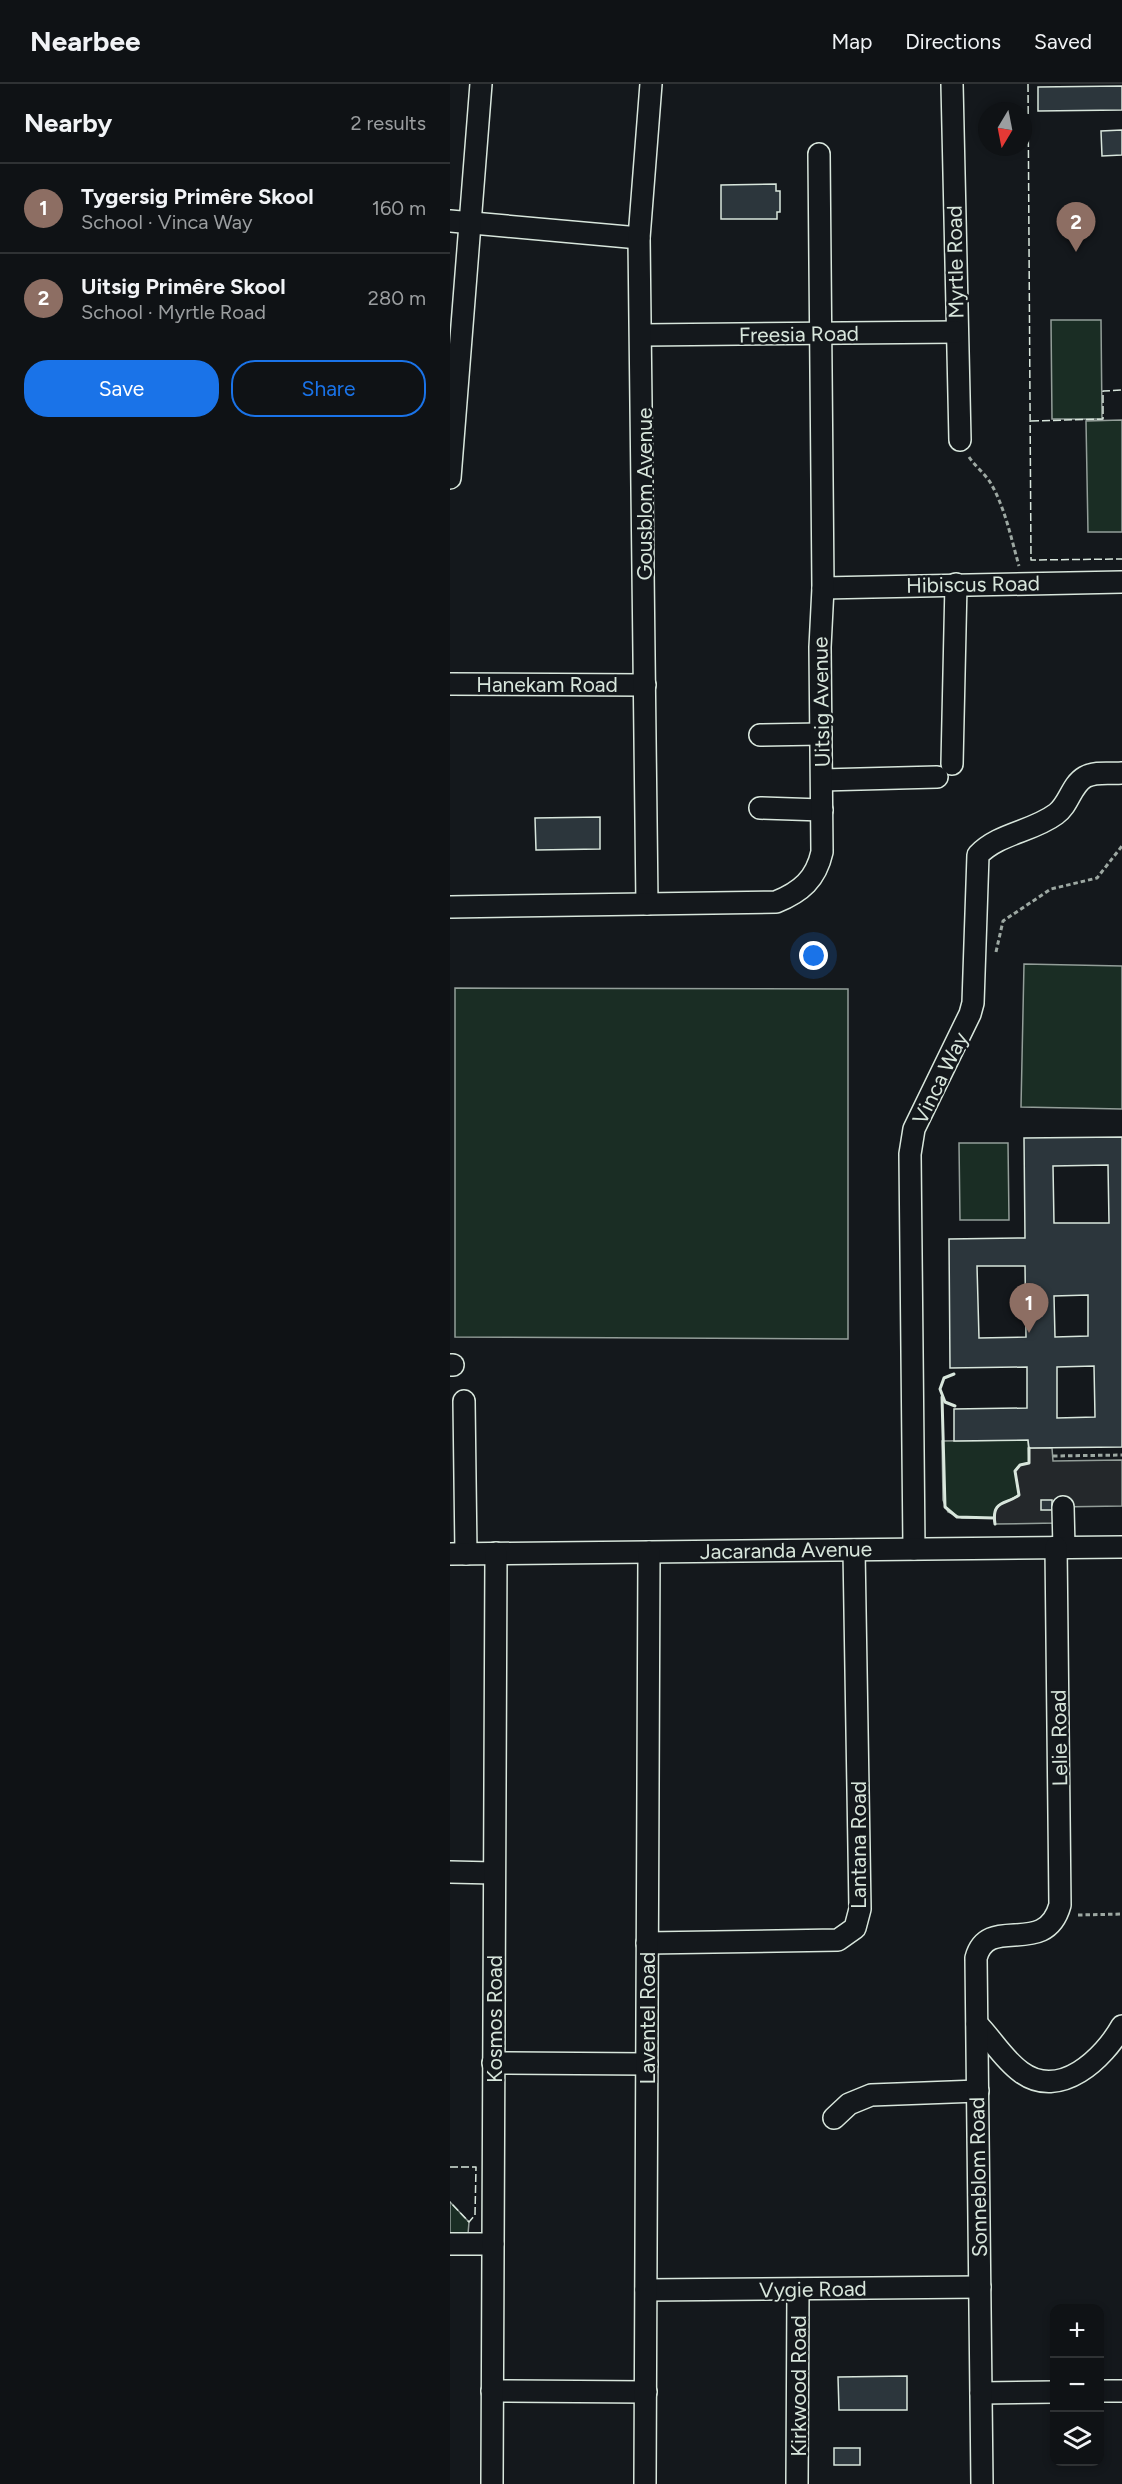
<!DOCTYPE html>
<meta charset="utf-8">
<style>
:root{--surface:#0f1215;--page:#181b1e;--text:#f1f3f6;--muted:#9b9ea0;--line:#2f3234;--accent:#1a73e8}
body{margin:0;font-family:Figtree,sans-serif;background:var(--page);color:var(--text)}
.controls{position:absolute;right:18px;bottom:18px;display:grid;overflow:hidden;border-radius:12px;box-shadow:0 3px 9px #0003}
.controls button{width:54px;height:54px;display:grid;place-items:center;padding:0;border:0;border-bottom:2px solid var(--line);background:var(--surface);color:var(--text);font:30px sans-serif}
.compass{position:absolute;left:528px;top:18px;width:54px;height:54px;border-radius:50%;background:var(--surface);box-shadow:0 3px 9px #0003;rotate:190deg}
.you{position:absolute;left:364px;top:872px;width:21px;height:21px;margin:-15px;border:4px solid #fff;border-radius:50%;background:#1a73e8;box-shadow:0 0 0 9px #1a73e833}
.badge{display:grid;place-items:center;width:39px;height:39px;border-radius:50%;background:var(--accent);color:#fff;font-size:20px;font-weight:700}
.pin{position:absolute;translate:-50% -50px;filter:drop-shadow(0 2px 3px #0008)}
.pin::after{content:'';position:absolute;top:32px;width:21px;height:18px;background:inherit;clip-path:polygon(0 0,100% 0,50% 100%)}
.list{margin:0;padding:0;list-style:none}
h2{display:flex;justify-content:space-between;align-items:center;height:78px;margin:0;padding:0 24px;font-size:26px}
h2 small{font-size:20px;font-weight:400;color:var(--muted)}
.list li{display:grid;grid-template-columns:39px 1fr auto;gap:18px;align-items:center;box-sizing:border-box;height:90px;padding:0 24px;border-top:2px solid var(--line)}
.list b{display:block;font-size:22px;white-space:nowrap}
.list p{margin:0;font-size:20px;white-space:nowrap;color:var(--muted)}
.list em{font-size:20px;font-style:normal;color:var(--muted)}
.actions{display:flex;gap:12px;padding:18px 24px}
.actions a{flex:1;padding:14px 0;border:2px solid var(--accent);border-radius:24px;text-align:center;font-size:21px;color:var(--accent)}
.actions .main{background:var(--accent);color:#fff}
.icon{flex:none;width:33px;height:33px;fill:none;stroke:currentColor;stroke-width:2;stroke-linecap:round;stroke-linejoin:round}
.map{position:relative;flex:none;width:672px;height:2400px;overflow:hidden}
header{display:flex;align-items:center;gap:36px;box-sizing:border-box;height:84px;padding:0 30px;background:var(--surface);border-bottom:2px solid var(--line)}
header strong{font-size:28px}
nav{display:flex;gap:33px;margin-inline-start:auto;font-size:21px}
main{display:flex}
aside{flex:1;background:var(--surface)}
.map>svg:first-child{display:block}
.green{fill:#1a2d24;stroke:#939e99;stroke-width:1.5}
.parking{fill:#24282b;stroke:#939e99;stroke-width:1.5}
.building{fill:#2c363c;stroke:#d8e6dc;stroke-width:1.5;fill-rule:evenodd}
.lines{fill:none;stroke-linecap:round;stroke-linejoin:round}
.minor-casing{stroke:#d8e6dc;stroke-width:24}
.path{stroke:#9da8a2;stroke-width:3;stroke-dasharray:4.5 3;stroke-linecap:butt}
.minor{stroke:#14181c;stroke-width:21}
.fence{stroke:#d8e6dc;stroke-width:1.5;stroke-dasharray:8 3;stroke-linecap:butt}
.wall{stroke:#d8e6dc;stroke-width:3}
.labels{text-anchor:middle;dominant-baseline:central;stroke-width:4.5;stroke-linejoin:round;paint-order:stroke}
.street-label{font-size:21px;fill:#d8e6dc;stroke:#14181c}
</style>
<header>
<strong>Nearbee</strong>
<nav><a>Map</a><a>Directions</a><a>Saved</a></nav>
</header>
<main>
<aside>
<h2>Nearby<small>2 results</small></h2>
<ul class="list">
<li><span class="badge" style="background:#8d6e63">1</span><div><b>Tygersig Primêre Skool</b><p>School · Vinca Way</p></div><em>160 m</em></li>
<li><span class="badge" style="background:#8d6e63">2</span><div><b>Uitsig Primêre Skool</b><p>School · Myrtle Road</p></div><em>280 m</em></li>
</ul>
<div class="actions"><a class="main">Save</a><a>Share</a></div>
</aside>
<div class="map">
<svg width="672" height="2400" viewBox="0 0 672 2400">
<rect width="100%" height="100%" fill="#14181c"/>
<g class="green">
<polygon points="601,236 651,236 652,335 602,335"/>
<polygon points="672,336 672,448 638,448 636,337"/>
<polygon points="574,880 672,882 672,1025 571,1023"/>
<polygon points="5,904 398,905 398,1255 5,1253"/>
<polygon points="509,1059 558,1059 559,1136 510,1136"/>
<polygon points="578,1356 579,1379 570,1381 567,1400 569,1411 549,1421 544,1434 512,1434 498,1428 493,1416 492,1357"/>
<polygon points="0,2118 19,2138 18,2150 0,2152"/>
</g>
<polygon class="parking" points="579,1364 602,1364 603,1377 672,1376 672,1422 607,1423 607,1439 545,1440 545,1427 549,1421 569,1411 565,1387 570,1381 579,1379"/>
<g class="building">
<polygon points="672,2 672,26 588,27 588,3"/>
<polygon points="672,46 672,71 652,72 651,47"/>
<polygon points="326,100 326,107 330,107 330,128 327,128 327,135 271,135 271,101"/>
<polygon points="150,733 150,765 86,766 85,734"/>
<path d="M672,1053V1363L579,1364L578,1356L504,1357V1325L577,1324V1283L500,1284L499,1155L575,1154L574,1054ZM658,1081L659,1139H604L603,1082ZM527,1182H575L576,1253L529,1254ZM638,1211V1252L605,1253L604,1212ZM644,1282L645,1333L607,1334V1283Z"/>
<rect x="591" y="1416" width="11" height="10"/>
<polygon points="457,2292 457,2326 389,2326 388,2293"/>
<rect x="384" y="2364" width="26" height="17"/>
</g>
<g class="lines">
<defs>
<g id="minor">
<polyline points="502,0 510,356"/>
<polyline points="0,137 189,154"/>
<polyline points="193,251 506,248"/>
<polyline points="0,394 31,0"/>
<polyline points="373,504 672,498"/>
<polyline points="0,600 195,601"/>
<polyline points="310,651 371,650"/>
<polyline points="502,680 506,500"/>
<polyline points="372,696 487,693"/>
<polyline points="310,724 372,726"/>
<polyline points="197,820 189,154 201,0"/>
<path d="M0,823L326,818C351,808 366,795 372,768L370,563L373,504L369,70"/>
<polyline points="0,1281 3,1281"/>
<polyline points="14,1317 16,1470"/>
<polyline points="613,1423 614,1464"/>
<path d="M464,1465L460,1070L464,1045L520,930L523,919L528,771C549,749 582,748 606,730C619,721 621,701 635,693C646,687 660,690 672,689"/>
<polyline points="0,1470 672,1463"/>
<polyline points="0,1788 44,1789"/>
<polyline points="197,1859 388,1856 405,1844 410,1825 404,1466"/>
<path d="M527,1940C542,1955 553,1975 571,1988C610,2017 654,1974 672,1942"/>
<polyline points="43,1979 197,1980"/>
<polyline points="384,2034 399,2020 421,2011 528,2007"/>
<polyline points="0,2160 43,2160"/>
<polyline points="196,2206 530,2203"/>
<polyline points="42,2307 196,2308"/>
<polyline points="650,2307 672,2307"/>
<polyline points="531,2309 604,2308"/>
<polyline points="42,2400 46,1469"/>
<polyline points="195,2400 199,1468"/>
<polyline points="347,2400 348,2205"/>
<path d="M532,2400L526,1874C538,1829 595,1875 610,1821L606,1463"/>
</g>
</defs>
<use href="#minor" class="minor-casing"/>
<g class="path">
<path d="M519,373C525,382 534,389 540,398C555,423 561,454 569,482"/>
<polyline points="546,868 553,837 601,805 647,794 672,762"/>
<polyline points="603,1372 672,1371"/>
<polyline points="628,1831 672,1830"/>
</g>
<use href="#minor" class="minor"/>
<g class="fence">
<polyline points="578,0 581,476 672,475"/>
<polyline points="581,337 653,335 653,307 672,306"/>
<polyline points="0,2083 26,2083 25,2131 19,2138 0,2118"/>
</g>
<g class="wall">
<polyline points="504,1290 494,1294 490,1305 495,1318 505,1322"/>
<polyline points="492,1313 495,1423 507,1433 544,1434"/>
<path d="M545,1440C541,1415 557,1421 569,1411L565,1387L570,1381L579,1379V1364"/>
</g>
</g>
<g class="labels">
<g class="street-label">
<text transform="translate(505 178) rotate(-91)">Myrtle Road</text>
<text transform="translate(349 250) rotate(-1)">Freesia Road</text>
<text transform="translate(194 410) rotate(-90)">Gousblom Avenue</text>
<text transform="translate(523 500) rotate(-1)">Hibiscus Road</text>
<text x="97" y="600">Hanekam Road</text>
<text transform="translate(371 618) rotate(-91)">Uitsig Avenue</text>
<text transform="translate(490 994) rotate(-64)">Vinca Way</text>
<text transform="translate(336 1466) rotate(-1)">Jacaranda Avenue</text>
<text transform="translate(609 1654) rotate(-91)">Lelie Road</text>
<text transform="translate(408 1761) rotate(-90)">Lantana Road</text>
<text transform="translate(197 1934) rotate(-90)">Laventel Road</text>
<text transform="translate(44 1935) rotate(-90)">Kosmos Road</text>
<text transform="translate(528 2093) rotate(-91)">Sonneblom Road</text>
<text transform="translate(363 2205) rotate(-1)">Vygie Road</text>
<text transform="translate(348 2302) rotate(-90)">Kirkwood Road</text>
</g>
</g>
</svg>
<div class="controls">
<button>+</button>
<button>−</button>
<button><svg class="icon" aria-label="layers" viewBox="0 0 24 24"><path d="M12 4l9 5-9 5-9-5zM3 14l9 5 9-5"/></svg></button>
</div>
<svg class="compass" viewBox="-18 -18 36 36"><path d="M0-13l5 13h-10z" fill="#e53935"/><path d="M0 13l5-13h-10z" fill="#9b9ea0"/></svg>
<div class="you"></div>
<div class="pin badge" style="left:579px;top:1249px;background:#8d6e63">1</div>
<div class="pin badge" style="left:626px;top:168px;background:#8d6e63">2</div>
</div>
</main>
